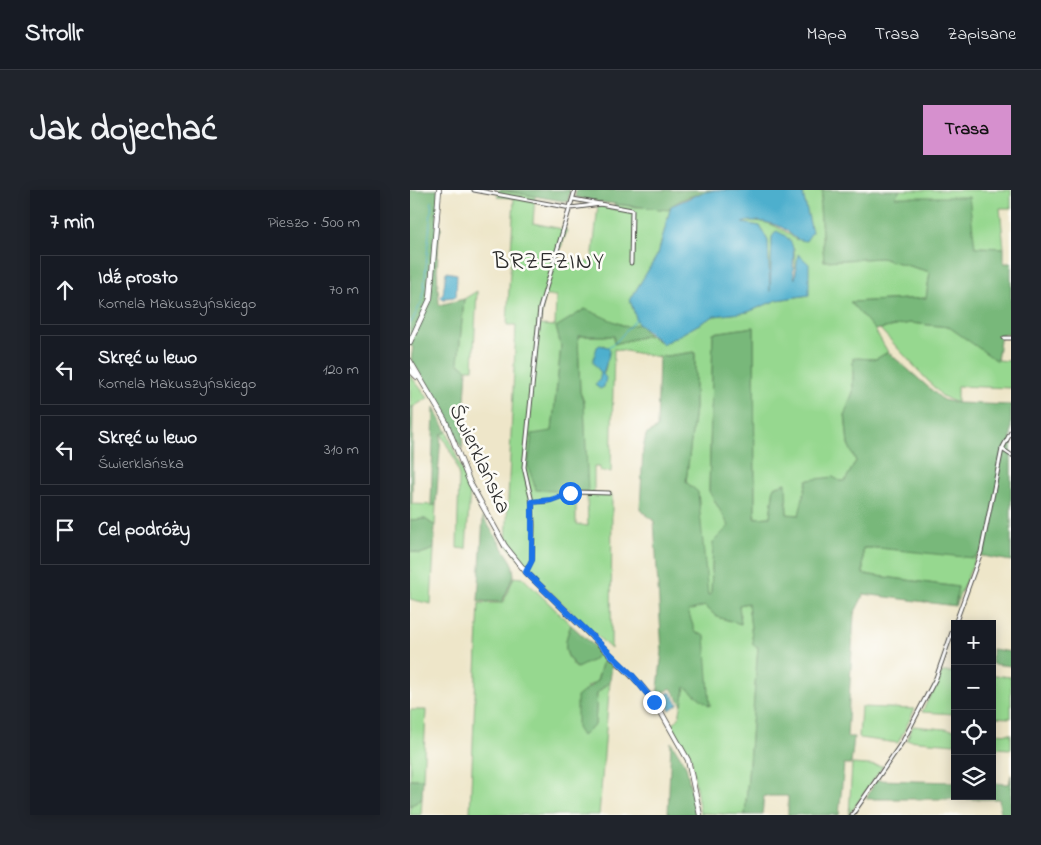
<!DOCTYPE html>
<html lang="pl">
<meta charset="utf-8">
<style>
:root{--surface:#171b24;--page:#20242c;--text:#f1f3f6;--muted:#9ea1a6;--line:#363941;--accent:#d690ce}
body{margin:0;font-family:"Indie Flower",sans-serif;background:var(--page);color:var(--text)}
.controls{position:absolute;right:15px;bottom:15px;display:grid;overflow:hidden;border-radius:0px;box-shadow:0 2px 12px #0003}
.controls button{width:45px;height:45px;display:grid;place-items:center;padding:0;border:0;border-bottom:1px solid var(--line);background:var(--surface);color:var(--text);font:25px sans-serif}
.stop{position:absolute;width:15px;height:15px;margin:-11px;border:4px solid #1a73e8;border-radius:50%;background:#fff}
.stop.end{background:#1a73e8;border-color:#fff;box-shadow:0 1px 5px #0008}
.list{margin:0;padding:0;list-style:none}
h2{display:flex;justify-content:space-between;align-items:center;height:65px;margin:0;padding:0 20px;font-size:21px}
h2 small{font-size:16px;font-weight:400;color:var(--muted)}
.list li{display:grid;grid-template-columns:32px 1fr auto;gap:15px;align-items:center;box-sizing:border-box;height:70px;margin:0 10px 10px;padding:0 10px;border:1px solid var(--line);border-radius:0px}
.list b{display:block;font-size:19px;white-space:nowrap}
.list p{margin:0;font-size:16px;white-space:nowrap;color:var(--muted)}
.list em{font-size:16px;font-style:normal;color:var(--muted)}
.icon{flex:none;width:28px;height:28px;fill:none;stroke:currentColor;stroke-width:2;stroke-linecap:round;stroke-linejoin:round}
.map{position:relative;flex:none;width:601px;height:625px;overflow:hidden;border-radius:0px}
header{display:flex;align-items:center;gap:30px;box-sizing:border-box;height:70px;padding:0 25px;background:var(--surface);border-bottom:1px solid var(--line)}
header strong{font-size:24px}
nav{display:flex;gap:28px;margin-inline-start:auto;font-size:18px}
.intro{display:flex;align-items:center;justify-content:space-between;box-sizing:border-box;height:120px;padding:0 30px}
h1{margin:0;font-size:35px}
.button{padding:12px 22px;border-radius:0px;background:var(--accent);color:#111;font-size:18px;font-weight:700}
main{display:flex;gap:30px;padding:0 30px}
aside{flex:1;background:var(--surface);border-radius:0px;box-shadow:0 2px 12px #0003}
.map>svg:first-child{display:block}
.green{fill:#96d88f;stroke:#60825d;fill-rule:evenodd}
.forest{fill:#78b87a;stroke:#527252}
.water{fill:#4eafcd;stroke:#3c6d7c}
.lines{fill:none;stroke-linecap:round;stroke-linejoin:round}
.stream{stroke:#4eafcd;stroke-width:1}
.street-casing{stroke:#484743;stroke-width:5}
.secondary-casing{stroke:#484743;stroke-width:6}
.street{stroke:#fff;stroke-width:3}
.secondary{stroke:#fff;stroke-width:4.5}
.route{stroke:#1a73e8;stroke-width:6}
.labels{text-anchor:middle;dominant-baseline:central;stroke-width:5;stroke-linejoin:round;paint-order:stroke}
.street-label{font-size:22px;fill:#2b2b2b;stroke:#fdfcf7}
.neighbourhood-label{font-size:24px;letter-spacing:1px;fill:#2b2b2b;stroke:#fdfcf7}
</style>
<header>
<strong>Strollr</strong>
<nav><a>Mapa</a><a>Trasa</a><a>Zapisane</a></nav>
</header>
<div class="intro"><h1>Jak dojechać</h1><a class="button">Trasa</a></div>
<main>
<aside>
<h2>7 min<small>Pieszo · 500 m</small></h2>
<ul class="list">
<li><svg class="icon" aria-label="ahead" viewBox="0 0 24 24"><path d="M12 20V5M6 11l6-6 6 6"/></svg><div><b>Idź prosto</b><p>Kornela Makuszyńskiego</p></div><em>70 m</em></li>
<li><svg class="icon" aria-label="left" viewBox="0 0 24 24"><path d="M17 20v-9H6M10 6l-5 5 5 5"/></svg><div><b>Skręć w lewo</b><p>Kornela Makuszyńskiego</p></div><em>120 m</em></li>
<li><svg class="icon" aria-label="left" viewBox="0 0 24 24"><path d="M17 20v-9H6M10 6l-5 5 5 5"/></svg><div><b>Skręć w lewo</b><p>Świerklańska</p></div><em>310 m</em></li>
<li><svg class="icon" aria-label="arrive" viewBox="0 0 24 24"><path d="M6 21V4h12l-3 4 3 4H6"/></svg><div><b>Cel podróży</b></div></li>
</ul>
</aside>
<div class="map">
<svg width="601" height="625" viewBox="0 0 601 625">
<rect width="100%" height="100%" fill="#fdfcf7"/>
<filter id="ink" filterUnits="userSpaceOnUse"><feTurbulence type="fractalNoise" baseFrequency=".02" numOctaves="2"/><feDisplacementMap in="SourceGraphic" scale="10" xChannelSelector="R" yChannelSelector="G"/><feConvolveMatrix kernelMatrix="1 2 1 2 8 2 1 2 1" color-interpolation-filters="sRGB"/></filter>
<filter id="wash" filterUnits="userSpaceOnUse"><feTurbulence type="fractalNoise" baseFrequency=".0096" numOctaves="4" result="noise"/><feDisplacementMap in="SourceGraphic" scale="20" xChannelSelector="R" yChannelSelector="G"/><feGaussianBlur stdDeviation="1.12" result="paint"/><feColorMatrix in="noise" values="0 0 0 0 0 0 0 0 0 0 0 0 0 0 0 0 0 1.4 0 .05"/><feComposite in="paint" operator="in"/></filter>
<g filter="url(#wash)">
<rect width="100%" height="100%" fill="#eee6c9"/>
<g class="green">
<path d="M87,0L125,6L123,33L157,40L146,72H182L188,15L206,20L204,14L226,17L261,16L248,64L220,110L228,134L217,137L175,120L146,137L151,156L142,242L166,303V334L178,336L174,212L170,202L168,146H204V154L239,145L253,154L304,126L338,122L367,110L399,105L388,65L386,90L384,59L362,47L360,102L358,51L350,36L332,33C350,26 373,38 386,50L402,42L392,0H413L410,17L414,71L471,68L520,82L516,108L441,112L465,140L478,162L466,169L443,168V202L435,224L438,254L446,271L435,291H430L389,325H377L375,293L364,297L360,327L345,328L344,137L303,143L299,301L320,337L303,352L301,404L298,405L276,292L285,218V162L249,167L204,159L201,282L190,281V277H184V304L202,305L201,459L139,401L96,354L106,135H97L104,8L88,7ZM134,106H146L145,136L130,135ZM194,155C199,173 196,182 187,197L185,195L191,187L187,157Z"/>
<polygon points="490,0 601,0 601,18 590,18 594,58 565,57 484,7"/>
<polygon points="67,101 63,179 57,179 48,173 54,109"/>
<polygon points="500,133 539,137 587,170 601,171 601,198 547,196 547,213 532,206 470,139"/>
<polygon points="0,185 18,208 3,217 0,217"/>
<polygon points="37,242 60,301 56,359 47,358 49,287 45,270 31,244"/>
<polygon points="0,314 26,315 25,336 15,329 0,330"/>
<polygon points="453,358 468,358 567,365 545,416 548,397 453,384"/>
<polygon points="24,359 21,414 0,409 0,361 10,364"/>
<path d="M104,387L113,388L161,435C154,453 152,462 166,478L183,470L190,461L194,467L187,491L177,497L185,535L187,503L200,491L189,625H81L60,623L69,413H93Z"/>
<polygon points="338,413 343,454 348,457 335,625 290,623 281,567 261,536 269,528 275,496 300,515 285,442 278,421 295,416 307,427 331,434 329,415"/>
<polygon points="532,482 545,482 545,524 512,522"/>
<polygon points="582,485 601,487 601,528 582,527"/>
<polygon points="451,517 505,519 488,553 449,548"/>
<polygon points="0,520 16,520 13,589 0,589"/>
<polygon points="503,536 545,540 545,554 497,550"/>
<polygon points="582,543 601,544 601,559 582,558"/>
<polygon points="442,574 473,576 439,625"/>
<polygon points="12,609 11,625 0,625 0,616"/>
</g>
<g class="forest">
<polygon points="0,0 28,0 27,36 32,38 29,43 27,80 29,115 54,109 48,173 57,179 52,259 21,200 1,170 3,157 0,155"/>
<polygon points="90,0 160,0 158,12"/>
<path d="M166,0H305C291,3 267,8 258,20L188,12L165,7Z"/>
<polygon points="413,0 490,0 485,7 559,7 565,57 594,58 594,73 601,73 601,144 591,144 587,171 539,137 500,133 465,140 440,112 516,108 520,82 471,68 414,71 410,17"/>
<polygon points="175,119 217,137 228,134 239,145 204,154 204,146 168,146 170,202 174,212 178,303 126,300 118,276 122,244 142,241 151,156 146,137"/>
<polygon points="344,137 345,328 360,327 364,297 376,293 377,324 389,325 397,290 423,287 430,291 435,291 446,271 438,254 435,223 443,202 443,168 466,169 478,162 533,210 547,213 601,215 601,371 567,365 563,368 468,358 453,358 453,384 548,397 545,416 454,404 444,424 437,547 444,547 441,574 434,574 429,625 378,625 378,606 354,606 352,625 335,625 348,457 343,455 338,413 329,415 331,434 307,427 295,416 278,421 285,442 295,446 300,516 275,497 272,515 261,498 247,507 252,462 244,331 230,320 233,259 236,245 247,238 249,167 285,162 285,218 276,292 288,302 298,405 301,404 303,352 319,336 299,301 303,143"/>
<polygon points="0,217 3,217 2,314 0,314"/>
<polygon points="24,217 37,242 31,244 26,315 21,315"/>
<polygon points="73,327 102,372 104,385 92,412 68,411"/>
<polygon points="15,329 25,336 24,359 10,364 0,361 0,330"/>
<path d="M161,435L190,461L183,470L167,478C152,462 154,453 161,435Z"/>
<polygon points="582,459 601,462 601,476 582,474"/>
<polygon points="194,467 202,475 200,491 187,503 185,535 172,546 167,538 167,507 187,491"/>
<polygon points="261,552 276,576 286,625 258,625"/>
<polygon points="601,585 601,625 591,625 589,609 456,609 466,590 545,592 545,606 582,606 582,593 599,594"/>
<polygon points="0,589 13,589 12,609 0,616"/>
</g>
<g class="water">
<path d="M305,0H392L402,42L396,51C385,50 384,47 376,40C366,33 343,28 332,33L350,36L358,51L360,102L362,47L366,41C393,52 379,69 385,89L388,64L399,74V105L367,110L338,122L304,126L253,154L228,134L220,110L248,64L261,16L291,3Z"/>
<polygon points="36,82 47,84 46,107 34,108 34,111 30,107 33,104"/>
<polygon points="190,155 198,157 200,161 193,184 196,188 194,197 190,199 185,195 189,191 191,183 183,172 187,157"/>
<polygon points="260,502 268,514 260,520 252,507"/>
</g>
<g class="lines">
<g class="stream">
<polyline points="0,135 13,109 22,11"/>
<polyline points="198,157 207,151 226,129"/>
</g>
</g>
</g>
<g filter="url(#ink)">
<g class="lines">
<defs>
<g id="street">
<polyline points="64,0 161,18 191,14"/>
<polyline points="163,9 222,20 221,73"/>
<polyline points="594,148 601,148"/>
<polyline points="592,259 601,265"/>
<polyline points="122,312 138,311 165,302 199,303"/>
<polyline points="116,382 122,370 123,335 122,312 114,277 130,118 165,0"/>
<polyline points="545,434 571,362 592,259 601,242"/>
<polyline points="442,625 493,551 526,488 545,434"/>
</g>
<g id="secondary">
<polyline points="0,152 20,109 29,0"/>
<polyline points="0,171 36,232 60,293 95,356 116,382 228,492 247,515 278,570 290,625"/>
<polyline points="0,180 7,187"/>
</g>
</defs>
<use href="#street" class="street-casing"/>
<use href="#secondary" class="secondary-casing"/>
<use href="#street" class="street"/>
<use href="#secondary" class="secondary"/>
</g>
</g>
<g class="lines" filter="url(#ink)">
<polyline class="route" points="160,303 141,310 122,312 122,370 116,382 222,485 244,512"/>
</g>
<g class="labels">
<g class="street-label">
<text transform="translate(69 269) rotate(65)">Świerklańska</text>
</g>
<g class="neighbourhood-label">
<text x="139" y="72">BRZEZINY</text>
</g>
</g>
</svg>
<div class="controls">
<button>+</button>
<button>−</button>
<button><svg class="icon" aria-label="locate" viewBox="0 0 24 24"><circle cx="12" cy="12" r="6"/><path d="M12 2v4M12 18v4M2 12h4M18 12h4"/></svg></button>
<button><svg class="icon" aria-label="layers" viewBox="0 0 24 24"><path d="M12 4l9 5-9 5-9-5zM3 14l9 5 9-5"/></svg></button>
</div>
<div class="stop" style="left:160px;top:303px"></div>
<div class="stop end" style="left:244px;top:512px"></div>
</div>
</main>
